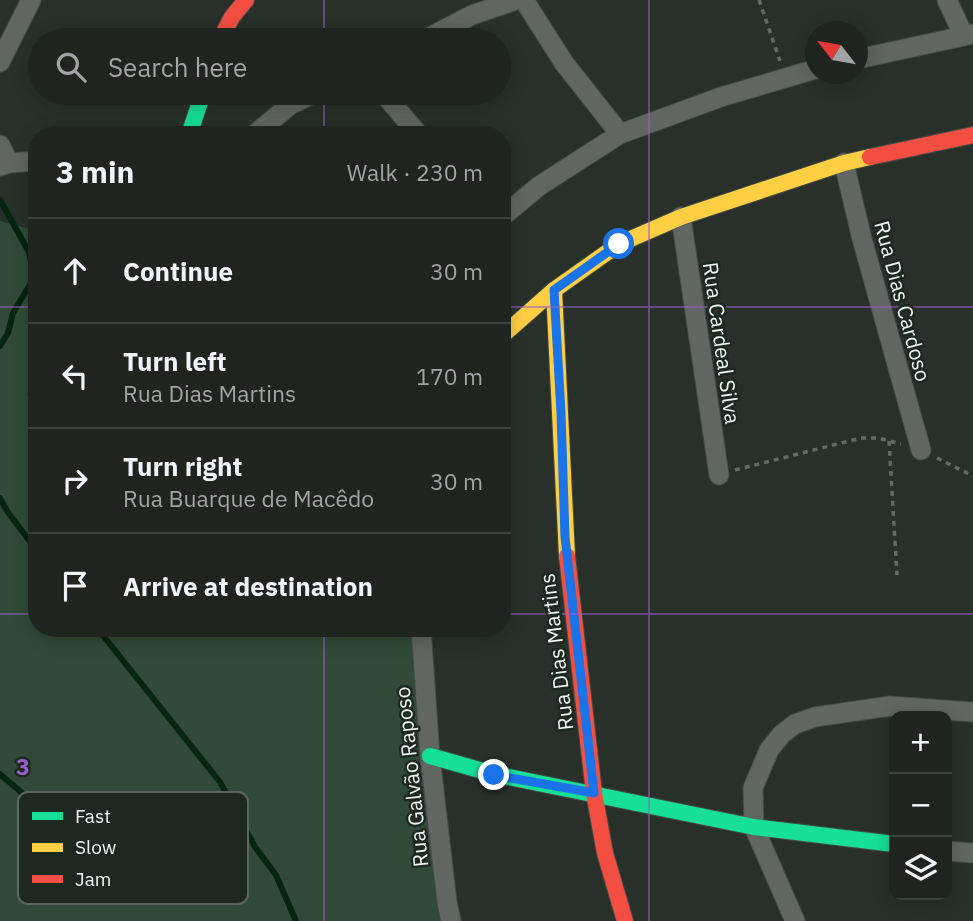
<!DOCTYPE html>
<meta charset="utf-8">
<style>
:root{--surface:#1f2420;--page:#272c29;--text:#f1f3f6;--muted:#a1a4a5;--line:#3c413e}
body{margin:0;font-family:"IBM Plex Sans",sans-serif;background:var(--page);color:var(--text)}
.controls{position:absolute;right:21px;bottom:21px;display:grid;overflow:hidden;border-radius:14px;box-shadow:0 4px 18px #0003}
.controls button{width:63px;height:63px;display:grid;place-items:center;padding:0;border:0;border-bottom:2px solid var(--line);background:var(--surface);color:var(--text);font:35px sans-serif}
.compass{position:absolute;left:805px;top:21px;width:63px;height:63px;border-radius:50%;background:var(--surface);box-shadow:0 4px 18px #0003;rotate:301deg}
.stop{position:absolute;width:21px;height:21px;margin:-16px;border:5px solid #1a73e8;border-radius:50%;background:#fff}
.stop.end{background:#1a73e8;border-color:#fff;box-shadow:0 2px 7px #0008}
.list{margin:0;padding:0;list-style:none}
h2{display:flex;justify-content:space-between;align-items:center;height:91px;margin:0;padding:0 28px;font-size:30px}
h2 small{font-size:23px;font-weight:400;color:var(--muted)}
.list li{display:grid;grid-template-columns:46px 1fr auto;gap:21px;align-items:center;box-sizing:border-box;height:105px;padding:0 28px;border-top:2px solid var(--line)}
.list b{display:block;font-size:26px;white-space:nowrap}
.list p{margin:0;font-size:23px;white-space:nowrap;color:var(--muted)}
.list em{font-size:23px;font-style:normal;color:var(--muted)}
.icon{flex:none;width:38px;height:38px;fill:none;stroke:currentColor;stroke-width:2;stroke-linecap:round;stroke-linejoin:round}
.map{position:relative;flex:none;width:973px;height:921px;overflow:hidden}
.search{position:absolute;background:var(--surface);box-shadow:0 4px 18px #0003;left:28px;top:28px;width:483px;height:77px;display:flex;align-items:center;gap:18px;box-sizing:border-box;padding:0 24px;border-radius:38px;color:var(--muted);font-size:26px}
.panel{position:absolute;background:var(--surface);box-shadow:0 4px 18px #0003;left:28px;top:126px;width:483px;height:511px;border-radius:28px}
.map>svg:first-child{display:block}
.green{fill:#314a37}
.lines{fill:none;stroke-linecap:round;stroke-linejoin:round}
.stream{stroke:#042510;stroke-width:6}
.street-casing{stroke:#454b47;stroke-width:21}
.fast-casing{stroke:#454b47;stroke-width:18}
.slow-casing{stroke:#454b47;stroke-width:18}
.jam-casing{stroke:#454b47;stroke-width:18}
.path{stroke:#656966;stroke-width:3.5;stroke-dasharray:5 5;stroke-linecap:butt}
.street{stroke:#626663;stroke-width:19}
.fast{stroke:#16e098;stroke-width:16}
.slow{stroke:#ffcf43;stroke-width:16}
.jam{stroke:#f24e42;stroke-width:16}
.route{stroke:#1a73e8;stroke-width:9}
.grid{fill:none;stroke:#985ecb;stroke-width:2;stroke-opacity:0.55}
.labels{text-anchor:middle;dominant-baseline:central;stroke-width:5;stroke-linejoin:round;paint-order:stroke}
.street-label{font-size:21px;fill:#eef6f0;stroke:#1d2920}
.key{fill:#1d2920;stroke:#5c665e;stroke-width:2}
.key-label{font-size:19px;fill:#eef6f0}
.grid-label{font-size:23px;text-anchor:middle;font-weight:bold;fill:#985ecb;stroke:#1d2920;stroke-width:5;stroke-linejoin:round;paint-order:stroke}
</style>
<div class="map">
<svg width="973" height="921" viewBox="0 0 973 921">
<rect width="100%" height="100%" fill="#29302a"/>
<polygon class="green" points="0,221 37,231 37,370 27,395 37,403 37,628 416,628 442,921 0,921"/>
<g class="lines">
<g class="stream">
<polyline points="0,200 29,252 34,278 13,313 8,333 0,346"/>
<polyline points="0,498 7,511 37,551"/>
<polyline points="97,628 220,782 255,847 276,875 296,921"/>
<polyline points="0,774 29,799 241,821"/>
</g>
<defs>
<g id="street">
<polyline points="524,0 564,63 620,134"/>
<polyline points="947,0 963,34"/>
<polyline points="424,40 472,15 516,0"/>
<polyline points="858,59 973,34"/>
<polyline points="0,62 31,0"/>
<polyline points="383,93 419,135"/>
<polyline points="254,135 290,105 315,93"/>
<polyline points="0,145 9,163"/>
<polyline points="844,163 862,239 921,450"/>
<polyline points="0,166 9,163 37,161"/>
<polyline points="502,217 539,186 620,134 721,97 816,69"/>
<polyline points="681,217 719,475"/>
<polyline points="421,628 430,756 447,902 451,921"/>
<polyline points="947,851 973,853"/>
<polyline points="795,921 754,827 753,788 769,750 782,734 795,724 815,717 890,706 973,712"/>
</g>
<g id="fast">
<polyline points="189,135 203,93"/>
<polyline points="430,756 494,774 754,827 894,844"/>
</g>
<g id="slow">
<polyline points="554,290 567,556"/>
<polyline points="502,336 554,290 619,244 681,217 844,163 870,157"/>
</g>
<g id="jam">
<polyline points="220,40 232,17 246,0"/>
<polyline points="870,157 973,135"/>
<polyline points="567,556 594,793 605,853 625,921"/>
</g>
</defs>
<use href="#street" class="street-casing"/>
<use href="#fast" class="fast-casing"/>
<use href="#slow" class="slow-casing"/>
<use href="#jam" class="jam-casing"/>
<g class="path">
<polyline points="759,0 780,61"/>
<polyline points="889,441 897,575"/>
<polyline points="937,458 973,476"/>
<polyline points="735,470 861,438 878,438 901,444"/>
</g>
<use href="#street" class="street"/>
<use href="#fast" class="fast"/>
<use href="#slow" class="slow"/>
<use href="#jam" class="jam"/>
</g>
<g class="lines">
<polyline class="route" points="494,775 594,793 565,537 561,413 554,290 619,244"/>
</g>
<path class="grid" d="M324,0V40M649,0V921M324,93V135M0,307H37M502,307H973M0,614H37M502,614H973M324,628V921"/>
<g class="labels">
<g class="street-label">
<text transform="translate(903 301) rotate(75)">Rua Dias Cardoso</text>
<text transform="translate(722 343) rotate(82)">Rua Cardeal Silva</text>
<text transform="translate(556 652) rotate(-97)">Rua Dias Martins</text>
<text transform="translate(411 777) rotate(-96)">Rua Galvão Raposo</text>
</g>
</g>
<rect x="18" y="792" width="230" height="112" rx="10" class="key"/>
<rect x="32" y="812" width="31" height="8" fill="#16e098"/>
<rect x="32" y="843" width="31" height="9" fill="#ffcf43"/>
<rect x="32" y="875" width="31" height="8" fill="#f24e42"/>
<g class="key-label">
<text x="75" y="823">Fast</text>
<text x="75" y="854">Slow</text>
<text x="75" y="886">Jam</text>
</g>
<g class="grid-label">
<text x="23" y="775">3</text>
</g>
</svg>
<div class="controls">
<button>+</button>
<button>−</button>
<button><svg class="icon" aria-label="layers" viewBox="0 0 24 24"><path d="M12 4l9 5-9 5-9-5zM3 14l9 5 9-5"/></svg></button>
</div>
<svg class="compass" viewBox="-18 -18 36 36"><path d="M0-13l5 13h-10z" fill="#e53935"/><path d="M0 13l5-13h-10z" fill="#a1a4a5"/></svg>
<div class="stop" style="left:619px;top:244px"></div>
<div class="stop end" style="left:494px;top:775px"></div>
<div class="search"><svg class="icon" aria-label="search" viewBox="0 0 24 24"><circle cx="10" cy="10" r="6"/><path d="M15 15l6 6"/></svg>Search here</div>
<section class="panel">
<h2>3 min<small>Walk · 230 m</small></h2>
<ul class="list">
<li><svg class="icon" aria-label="ahead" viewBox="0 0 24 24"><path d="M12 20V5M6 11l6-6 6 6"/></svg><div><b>Continue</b></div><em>30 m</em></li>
<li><svg class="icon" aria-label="left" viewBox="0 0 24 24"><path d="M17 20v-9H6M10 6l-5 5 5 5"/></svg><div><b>Turn left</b><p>Rua Dias Martins</p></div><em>170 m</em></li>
<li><svg class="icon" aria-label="right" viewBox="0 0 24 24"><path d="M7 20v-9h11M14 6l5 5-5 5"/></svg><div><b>Turn right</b><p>Rua Buarque de Macêdo</p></div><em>30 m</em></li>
<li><svg class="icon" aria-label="arrive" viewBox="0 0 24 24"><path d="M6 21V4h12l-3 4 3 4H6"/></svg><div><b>Arrive at destination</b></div></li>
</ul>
</section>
</div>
